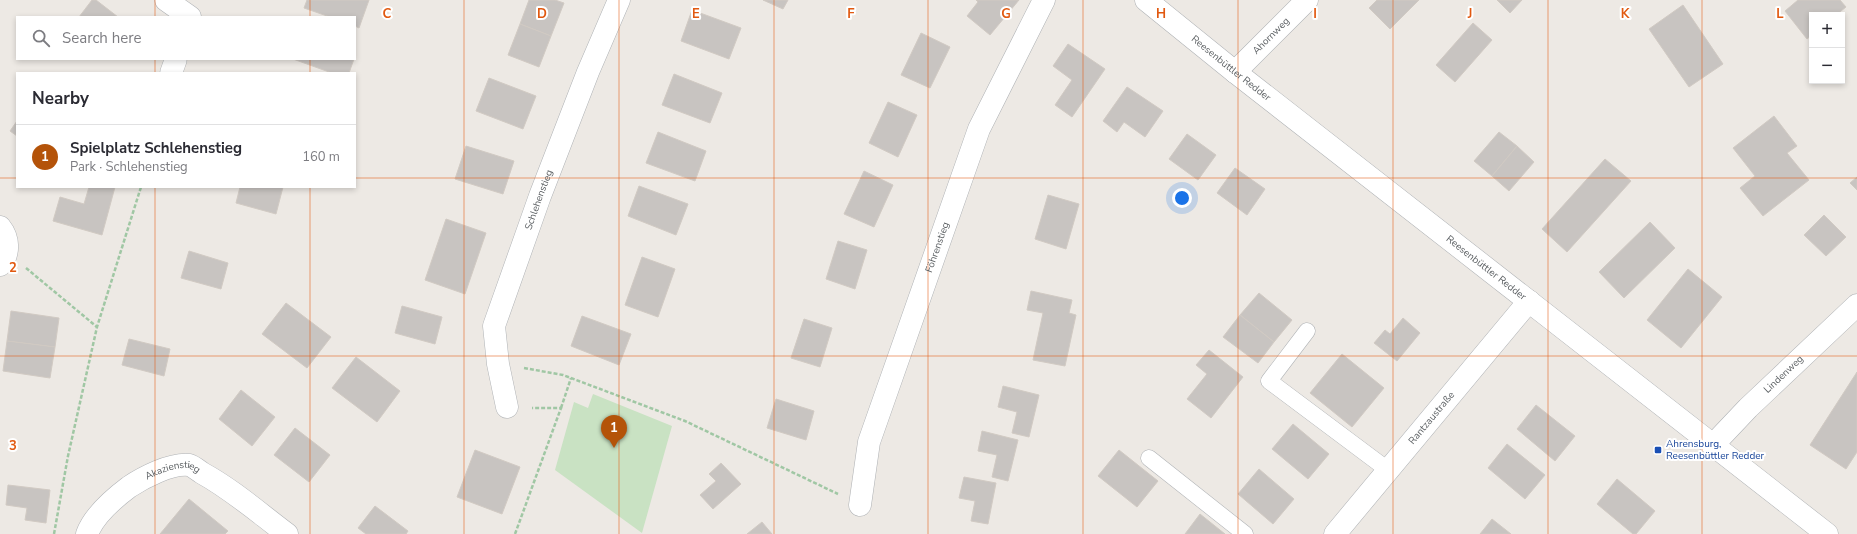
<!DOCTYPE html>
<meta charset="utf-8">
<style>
:root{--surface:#fff;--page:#f7f7f7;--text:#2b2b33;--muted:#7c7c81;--line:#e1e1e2;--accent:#b45309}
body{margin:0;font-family:"Nunito Sans",sans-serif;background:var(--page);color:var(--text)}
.controls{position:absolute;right:12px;top:12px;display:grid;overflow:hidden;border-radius:0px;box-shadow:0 2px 6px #0003}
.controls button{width:36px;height:36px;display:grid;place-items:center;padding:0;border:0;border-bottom:1px solid var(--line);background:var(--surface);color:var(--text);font:20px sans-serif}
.you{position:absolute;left:1182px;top:198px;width:14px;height:14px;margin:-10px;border:3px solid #fff;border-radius:50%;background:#1a73e8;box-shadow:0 0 0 6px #1a73e833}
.badge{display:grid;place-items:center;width:26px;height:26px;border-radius:50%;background:var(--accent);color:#fff;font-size:13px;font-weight:700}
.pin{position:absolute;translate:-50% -33px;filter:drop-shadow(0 1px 2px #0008)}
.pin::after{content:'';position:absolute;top:21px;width:14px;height:12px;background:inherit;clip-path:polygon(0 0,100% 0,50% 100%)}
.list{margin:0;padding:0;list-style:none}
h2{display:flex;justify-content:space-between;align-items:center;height:52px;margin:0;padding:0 16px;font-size:17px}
h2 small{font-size:13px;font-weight:400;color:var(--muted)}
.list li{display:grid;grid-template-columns:26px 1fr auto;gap:12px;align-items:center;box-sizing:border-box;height:64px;padding:0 16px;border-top:1px solid var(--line)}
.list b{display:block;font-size:15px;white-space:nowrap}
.list p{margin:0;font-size:13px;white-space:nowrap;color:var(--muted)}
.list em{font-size:13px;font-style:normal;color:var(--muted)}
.icon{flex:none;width:22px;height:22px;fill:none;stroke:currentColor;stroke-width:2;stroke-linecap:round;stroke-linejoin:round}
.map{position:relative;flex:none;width:1857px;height:534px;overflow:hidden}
.search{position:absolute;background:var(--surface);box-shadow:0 2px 6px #0003;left:16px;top:16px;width:340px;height:44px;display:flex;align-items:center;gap:10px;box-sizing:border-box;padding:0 14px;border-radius:0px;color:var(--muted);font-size:15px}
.panel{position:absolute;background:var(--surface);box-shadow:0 2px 6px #0003;left:16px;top:72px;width:340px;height:116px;border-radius:0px}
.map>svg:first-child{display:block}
.green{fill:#c9e2c3}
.building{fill:#c8c4c1;stroke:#d1cac3}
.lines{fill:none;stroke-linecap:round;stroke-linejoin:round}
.lane-casing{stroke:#afb2b5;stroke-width:17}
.street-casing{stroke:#afb2b5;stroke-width:23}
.path{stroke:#a0c7a4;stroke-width:2.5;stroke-dasharray:4 2;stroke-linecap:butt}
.lane{stroke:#fff;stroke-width:16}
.street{stroke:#fff;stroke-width:22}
.grid{fill:none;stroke:#e15910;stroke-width:1;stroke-opacity:0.55}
.transit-dot{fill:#1a4fb4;stroke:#fff;stroke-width:1.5}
.labels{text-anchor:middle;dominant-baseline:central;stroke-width:4;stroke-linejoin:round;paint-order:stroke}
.street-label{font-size:10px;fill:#5c6063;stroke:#fff}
.transit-label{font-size:10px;fill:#164399;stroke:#fff;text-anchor:start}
.grid-label{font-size:13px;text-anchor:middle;font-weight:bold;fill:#e15910;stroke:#fff;stroke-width:4;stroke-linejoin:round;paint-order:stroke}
</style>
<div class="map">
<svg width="1857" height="534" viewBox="0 0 1857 534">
<rect width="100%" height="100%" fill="#ede9e4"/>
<polygon class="green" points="593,394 672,426 642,533 555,470 574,402 588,408"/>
<g class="building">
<polygon points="92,0 96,0 118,17 79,17"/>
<polygon points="307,0 369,0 359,28 355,26 355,17 330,17 304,8"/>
<polygon points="529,0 555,0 564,3 551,36 520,24"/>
<polygon points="763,0 788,0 783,9"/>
<polygon points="976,0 1019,0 990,35 967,16 978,2"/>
<polygon points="1377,0 1419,0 1390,29 1369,8"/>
<polygon points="1497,0 1522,0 1510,13"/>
<polygon points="1798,0 1840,0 1846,7 1836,15 1812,15 1812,35 1807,39 1785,11"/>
<polygon points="1683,5 1723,64 1689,87 1649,29"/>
<polygon points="692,10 741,28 729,59 681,41"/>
<polygon points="1473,23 1492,40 1455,82 1436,65"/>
<polygon points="520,24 551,36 539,67 508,55"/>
<polygon points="921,33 950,47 930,88 901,75"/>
<polygon points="1068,44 1105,69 1072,117 1055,105 1072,80 1053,66"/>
<polygon points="293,59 354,59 349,73 332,73"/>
<polygon points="674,74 722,93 710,123 662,105"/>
<polygon points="489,78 536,96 523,129 476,111"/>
<polygon points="1127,87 1163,111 1145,137 1124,122 1117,132 1103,121"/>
<polygon points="888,102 917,115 898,157 869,143"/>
<polygon points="1774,116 1797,146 1787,153 1809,180 1763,216 1740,188 1755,176 1733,148"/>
<polygon points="17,121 17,136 10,131"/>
<polygon points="658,132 706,151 695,181 646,163"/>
<polygon points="1499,132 1517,146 1492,176 1474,161"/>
<polygon points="1187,134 1216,155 1198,180 1169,159"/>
<polygon points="466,146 514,161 503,194 455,179"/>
<polygon points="1517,146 1534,162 1509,191 1492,176"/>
<polygon points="1605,159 1631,181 1567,252 1542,229"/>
<polygon points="1235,168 1265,189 1247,215 1217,193"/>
<polygon points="864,171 893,185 874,227 844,214"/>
<polygon points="1857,177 1857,190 1850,183"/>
<polygon points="639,186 688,204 676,235 628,216"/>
<polygon points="89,187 115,187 102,235 53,221 60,197 84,204"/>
<polygon points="240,187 283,187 276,214 236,203"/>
<polygon points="1048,195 1079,204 1066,249 1035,239"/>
<polygon points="1824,215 1846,237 1826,256 1804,235"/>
<polygon points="446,219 486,233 465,294 425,280"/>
<polygon points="1650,222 1675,248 1624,298 1599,272"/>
<polygon points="838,241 867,250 855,289 826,279"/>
<polygon points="189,251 228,263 221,289 181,278"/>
<polygon points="642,257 675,269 658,317 625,305"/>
<polygon points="1688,269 1722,297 1681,348 1647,320"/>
<polygon points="1031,291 1072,300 1069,313 1076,315 1065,366 1033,360 1043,313 1027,310"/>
<polygon points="1259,293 1292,320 1274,342 1240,315"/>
<polygon points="286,303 331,337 307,368 262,334"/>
<polygon points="402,306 442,317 435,344 395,333"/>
<polygon points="11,311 59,318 55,347 7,341"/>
<polygon points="1240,315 1274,342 1258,363 1223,337"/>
<polygon points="582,316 631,334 619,365 571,346"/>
<polygon points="1403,318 1420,333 1397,361 1374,343 1385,330 1390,334"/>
<polygon points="804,319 832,328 820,367 791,358"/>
<polygon points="129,339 170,349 164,376 122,365"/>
<polygon points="7,341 55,347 50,378 3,371"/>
<polygon points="1209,350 1243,377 1211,418 1187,399 1207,374 1196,365"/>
<polygon points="1342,354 1384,388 1352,427 1310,393"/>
<polygon points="356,357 400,391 377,422 332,388"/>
<polygon points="1857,372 1857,452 1846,469 1810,445"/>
<polygon points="1003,386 1039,395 1029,437 1012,433 1017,412 998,407"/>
<polygon points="241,390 275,417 252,446 219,419"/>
<polygon points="776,399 814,411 806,440 767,428"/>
<polygon points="1536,405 1575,436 1555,461 1517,429"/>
<polygon points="1293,424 1329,454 1308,479 1272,449"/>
<polygon points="295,428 330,455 309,482 274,455"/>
<polygon points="982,431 1018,440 1008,481 992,477 997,455 978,451"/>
<polygon points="1507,444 1545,475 1525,499 1488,468"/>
<polygon points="475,450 520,467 502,514 457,497"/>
<polygon points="1119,450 1158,481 1137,507 1098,476"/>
<polygon points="721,463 741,484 713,509 700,495 716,481 709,474"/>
<polygon points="1259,469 1294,499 1273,524 1238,494"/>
<polygon points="964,477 996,483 988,524 971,521 975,501 959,498"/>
<polygon points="1617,479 1655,511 1636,534 1633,534 1597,504"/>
<polygon points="8,485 50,490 46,523 25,520 27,508 6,505"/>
<polygon points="189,499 228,531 225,534 160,534"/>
<polygon points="375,506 408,531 406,534 366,534 358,528"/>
<polygon points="1200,514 1225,534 1185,534"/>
<polygon points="1492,519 1511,534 1480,534"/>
<polygon points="762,522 772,534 747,534"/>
</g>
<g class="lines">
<defs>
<g id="lane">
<polyline points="1307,331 1269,381 1388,470"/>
<polyline points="1149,458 1245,534"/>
</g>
<g id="street">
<polyline points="166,0 190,17"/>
<path id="s1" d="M1146,0L1235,72L1827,534"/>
<path id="s2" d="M1235,72L1307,0"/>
<polyline points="171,73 176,59"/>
<path d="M0,227C9,238 10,254 0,265"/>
<path id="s3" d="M507,407L498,364L494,326L540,196L588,72L619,0"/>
<path id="s4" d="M1713,445L1748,408L1857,305"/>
<path id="s5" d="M860,505L869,442L979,129L1044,0"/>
<path id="s6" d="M87,534C94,515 113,499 129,487C144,477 171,463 189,465C193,466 199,471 202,473C233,490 259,513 287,534"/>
<path id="s7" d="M1335,534L1529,301"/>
</g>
</defs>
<use href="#lane" class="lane-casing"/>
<use href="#street" class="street-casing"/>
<g class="path">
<polyline points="26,268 97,327"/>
<polyline points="524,368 563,375 685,421 838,494"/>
<polyline points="561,408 571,378"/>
<polyline points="54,534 68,456 97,327 141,187"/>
<polyline points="515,534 561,408 532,408"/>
</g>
<use href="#lane" class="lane"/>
<use href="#street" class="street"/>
</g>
<path class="grid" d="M155,0V17M310,0V17M464,0V534M619,0V534M774,0V534M928,0V534M1083,0V534M1238,0V534M1393,0V534M1548,0V534M1702,0V534M155,59V73M310,59V73M0,178H17M355,178H1857M155,187V534M310,187V534M0,356H1857"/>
<rect class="transit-dot" x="1654" y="446" width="8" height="8" rx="2"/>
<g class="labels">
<g class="street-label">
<text stroke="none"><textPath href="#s2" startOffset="51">Ahornweg</textPath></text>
<text stroke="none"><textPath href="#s1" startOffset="109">Reesenbüttler Redder</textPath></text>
<text stroke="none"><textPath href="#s3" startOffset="216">Schlehenstieg</textPath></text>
<text stroke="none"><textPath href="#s5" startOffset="270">Föhrenstieg</textPath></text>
<text stroke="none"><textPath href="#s1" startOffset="433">Reesenbüttler Redder</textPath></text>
<text stroke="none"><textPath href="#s4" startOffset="100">Lindenweg</textPath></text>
<text stroke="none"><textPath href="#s7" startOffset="151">Rantzaustraße</textPath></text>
<text stroke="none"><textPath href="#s6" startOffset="112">Akazienstieg</textPath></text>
</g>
<g class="transit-label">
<text x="1666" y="444">Ahrensburg,<tspan x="1666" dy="12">Reesenbüttler Redder</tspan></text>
</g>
</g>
<g class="grid-label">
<text x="387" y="18">C</text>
<text x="542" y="18">D</text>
<text x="696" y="18">E</text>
<text x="851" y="18">F</text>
<text x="1006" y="18">G</text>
<text x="1161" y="18">H</text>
<text x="1315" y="18">I</text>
<text x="1470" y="18">J</text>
<text x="1625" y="18">K</text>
<text x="1780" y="18">L</text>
<text x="13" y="272">2</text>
<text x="13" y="450">3</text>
</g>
</svg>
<div class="controls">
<button>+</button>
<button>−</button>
</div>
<div class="you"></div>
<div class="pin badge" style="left:614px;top:448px">1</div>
<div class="search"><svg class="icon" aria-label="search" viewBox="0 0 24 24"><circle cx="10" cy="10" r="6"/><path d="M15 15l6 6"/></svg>Search here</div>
<section class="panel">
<h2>Nearby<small></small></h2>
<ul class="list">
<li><span class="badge">1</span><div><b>Spielplatz Schlehenstieg</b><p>Park · Schlehenstieg</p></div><em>160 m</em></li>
</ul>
</section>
</div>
